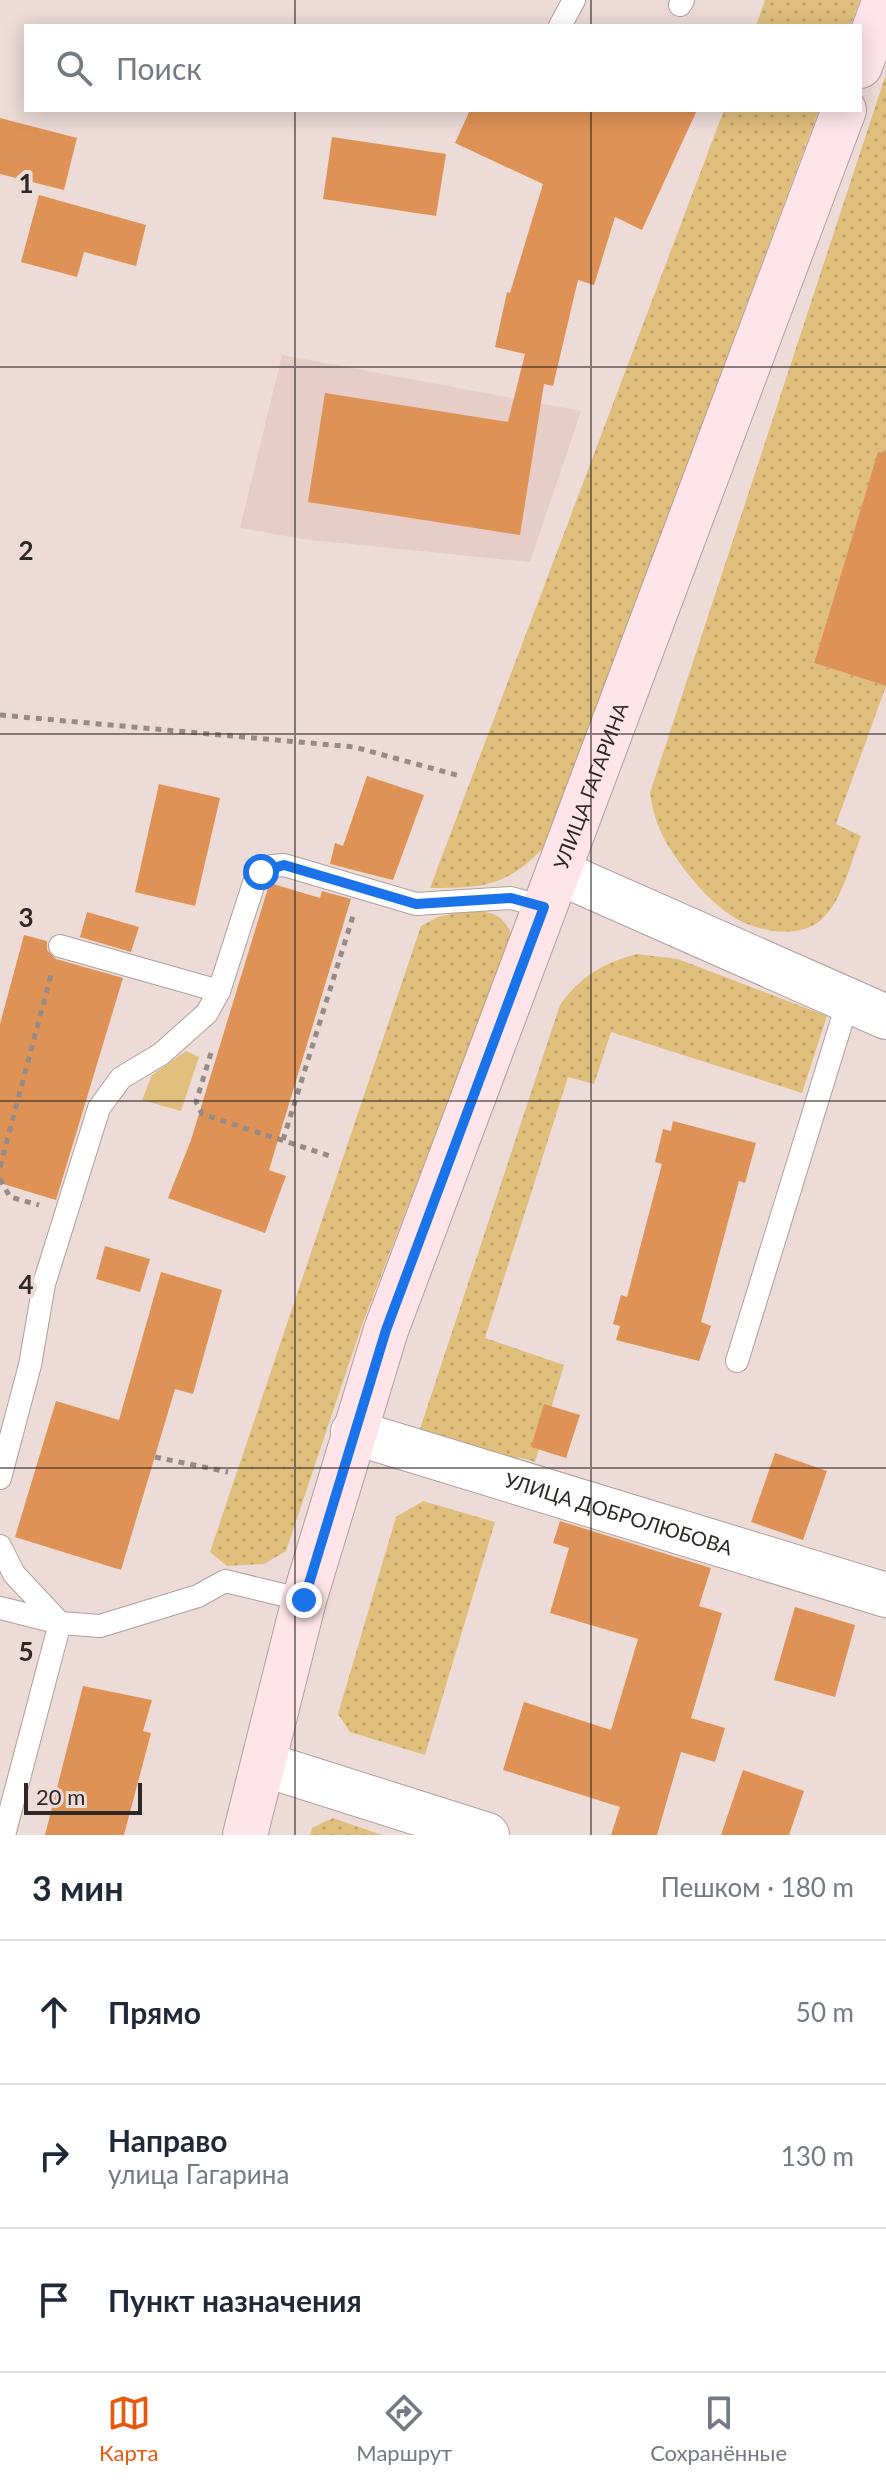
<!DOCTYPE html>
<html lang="ru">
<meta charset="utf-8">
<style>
:root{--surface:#fff;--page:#f2f2f3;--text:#1f2937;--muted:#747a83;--line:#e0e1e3;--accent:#ea580c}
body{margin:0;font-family:Lato,sans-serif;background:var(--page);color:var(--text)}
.scale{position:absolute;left:24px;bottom:20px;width:118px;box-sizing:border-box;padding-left:8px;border:4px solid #2d2725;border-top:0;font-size:22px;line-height:28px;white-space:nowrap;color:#2d2725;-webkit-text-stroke:6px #ecdbd7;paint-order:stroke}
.stop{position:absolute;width:24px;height:24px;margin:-18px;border:6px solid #1a73e8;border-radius:50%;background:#fff}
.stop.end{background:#1a73e8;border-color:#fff;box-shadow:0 2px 8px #0008}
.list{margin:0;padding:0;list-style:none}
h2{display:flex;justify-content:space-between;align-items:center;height:104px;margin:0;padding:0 32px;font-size:34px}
h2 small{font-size:26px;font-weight:400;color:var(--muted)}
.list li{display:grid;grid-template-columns:52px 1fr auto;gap:24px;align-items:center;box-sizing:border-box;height:144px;padding:0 32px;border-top:2px solid var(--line)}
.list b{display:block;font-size:30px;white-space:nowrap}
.list p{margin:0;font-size:26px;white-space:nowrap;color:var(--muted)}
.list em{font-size:26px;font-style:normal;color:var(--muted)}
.icon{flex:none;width:44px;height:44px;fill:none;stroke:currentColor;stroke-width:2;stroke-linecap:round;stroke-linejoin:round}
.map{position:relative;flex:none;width:886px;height:1835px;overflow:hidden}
.search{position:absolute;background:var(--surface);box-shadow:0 4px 20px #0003;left:24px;right:24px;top:24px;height:88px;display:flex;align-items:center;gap:20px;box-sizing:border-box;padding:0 28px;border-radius:0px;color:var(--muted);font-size:30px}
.sheet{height:536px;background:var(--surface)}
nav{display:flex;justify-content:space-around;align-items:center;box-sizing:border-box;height:112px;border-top:2px solid var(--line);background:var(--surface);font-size:22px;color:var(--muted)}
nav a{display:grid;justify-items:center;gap:4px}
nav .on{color:var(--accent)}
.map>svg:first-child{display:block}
.built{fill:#e6cdc8}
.grass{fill:url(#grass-dots)}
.park{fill:#e0bf7d}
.building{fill:#df9255}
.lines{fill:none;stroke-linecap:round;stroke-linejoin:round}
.lane-casing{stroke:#af9f9c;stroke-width:24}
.street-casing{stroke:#af9f9c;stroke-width:46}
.secondary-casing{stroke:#af9f9c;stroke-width:46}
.path{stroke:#978b88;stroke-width:5;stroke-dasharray:6 6;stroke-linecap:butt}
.lane{stroke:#fff;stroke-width:22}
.street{stroke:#fff;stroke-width:44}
.secondary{stroke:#ffe5ea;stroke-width:44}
.route{stroke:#1a73e8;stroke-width:10}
.grid{fill:none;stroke:#2d2725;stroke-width:2;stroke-opacity:0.55}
.labels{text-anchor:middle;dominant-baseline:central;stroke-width:8;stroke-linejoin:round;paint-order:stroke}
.street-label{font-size:20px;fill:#2d2725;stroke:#ecdbd7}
.grid-label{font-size:26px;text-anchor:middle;font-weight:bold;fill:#2d2725;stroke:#ecdbd7;stroke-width:8;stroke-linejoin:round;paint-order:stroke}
</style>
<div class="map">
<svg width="886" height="1835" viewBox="0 0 886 1835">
<defs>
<pattern id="grass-dots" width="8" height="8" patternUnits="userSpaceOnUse" patternTransform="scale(2)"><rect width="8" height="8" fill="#e0bf7d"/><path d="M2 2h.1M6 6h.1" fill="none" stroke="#c0a46c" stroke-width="1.8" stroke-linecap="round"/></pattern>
</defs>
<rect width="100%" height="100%" fill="#ecdbd7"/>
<polygon class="built" points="282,355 581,411 530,562 302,539 240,528"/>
<g class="grass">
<polygon points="765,0 860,0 850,26 756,26"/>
<path d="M886,74V481L866,492L814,663L886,686L836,824L861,836C851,861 843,900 822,919C799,941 752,931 729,914C708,900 684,871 671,850C659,832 653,814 650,793Z"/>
<path d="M724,110H819L545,846C506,887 484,888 430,888Z"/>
<path d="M466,911C489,911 502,912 512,935L362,1325L286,1551L264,1564L227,1566L210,1552L421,926L438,917Z"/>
<path d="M637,954L678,959L827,1016L802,1093L611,1032L594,1084L568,1077L485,1338L564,1365L535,1462L518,1457L509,1481L419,1432L560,1005C581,976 603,963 637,954Z"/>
<polygon points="423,1501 495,1522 425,1755 350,1732 338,1714 396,1517"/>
<polygon points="333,1818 382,1835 310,1835 312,1828"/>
</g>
<polygon class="park" points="186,1051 199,1057 181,1111 142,1100 152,1075"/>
<g class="building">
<polygon points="470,110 697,110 642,230 615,217 594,285 578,280 553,386 544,384 520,535 308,502 325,393 508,422 525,354 495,347 507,292 510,293 543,184 455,143"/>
<polygon points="0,118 77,138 64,190 0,174"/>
<polygon points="332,137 446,154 436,216 323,199"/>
<polygon points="39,195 146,225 136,266 84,252 77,277 21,262"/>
<polygon points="878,452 886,453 886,686 814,663"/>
<polygon points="367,776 424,795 393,880 330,864 335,843 343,846"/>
<polygon points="159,784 220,798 195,906 135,892"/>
<polygon points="273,884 320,898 322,891 351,899 269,1170 286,1176 265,1233 168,1198 191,1140 268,888"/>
<polygon points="87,912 139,927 131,952 80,937"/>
<polygon points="24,935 47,941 47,950 56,959 123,978 56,1200 0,1183 0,1024"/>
<polygon points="673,1121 756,1143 745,1183 739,1181 701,1322 711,1326 699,1361 616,1340 620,1326 613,1324 621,1295 627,1297 662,1164 655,1162 663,1129 671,1131"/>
<polygon points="105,1246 150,1259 140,1292 96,1279"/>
<polygon points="161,1272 222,1290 193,1394 175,1389 121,1570 15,1537 56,1401 119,1420"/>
<polygon points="544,1404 580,1415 566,1458 531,1447"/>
<polygon points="775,1453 827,1471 803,1540 751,1522"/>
<polygon points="560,1521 711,1568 699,1606 722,1613 691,1718 725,1728 715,1762 681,1752 657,1835 611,1835 620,1807 503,1770 524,1702 611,1730 638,1639 550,1613 569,1548 553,1543"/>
<polygon points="795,1607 855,1625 835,1697 774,1680"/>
<polygon points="83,1686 152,1700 143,1731 151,1733 124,1835 45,1835"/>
<polygon points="743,1770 804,1791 789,1835 721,1835"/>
</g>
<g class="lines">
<defs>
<g id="lane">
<polyline points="680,5 683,0"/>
<polyline points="560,26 574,0"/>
<polyline points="60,946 219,991"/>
<polyline points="737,1361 848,1001"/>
<polyline points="0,1478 30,1365 44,1284 99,1108 121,1078 161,1054 207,1013 219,991 255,880 272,866 284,865 416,904 511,898 544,907"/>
<polyline points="0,1546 14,1574 60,1623 100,1626 198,1596 225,1581 304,1600"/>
<polyline points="0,1608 60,1623 4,1835"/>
</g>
<g id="street">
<polyline points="558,872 886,1017"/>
<path id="s1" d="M353,1432L886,1595"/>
<polyline points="263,1764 487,1835"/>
</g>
<g id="secondary">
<polyline points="860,66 885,0"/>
<path id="s2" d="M245,1835L304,1600L386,1330L844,110"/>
</g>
</defs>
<use href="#lane" class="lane-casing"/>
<use href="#street" class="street-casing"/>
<use href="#secondary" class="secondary-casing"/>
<g class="path">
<polyline points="0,715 354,747 460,776"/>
<polyline points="211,1053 196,1102 202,1114 333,1157"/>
<polyline points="283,1140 353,916"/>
<polyline points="0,1167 51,975"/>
<polyline points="0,1179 10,1197 39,1205"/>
<polyline points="155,1457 228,1472"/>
</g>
<use href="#lane" class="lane"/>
<use href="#street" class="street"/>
<use href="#secondary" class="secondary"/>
</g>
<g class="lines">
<polyline class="route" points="261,872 284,865 416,904 511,898 544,907 386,1330 304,1600"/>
</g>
<path class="grid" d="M295,0V26M591,0V26M295,110V1835M591,110V1835M0,367H886M0,734H886M0,1101H886M0,1468H886"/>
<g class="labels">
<g class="street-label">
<text stroke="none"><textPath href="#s2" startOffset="1106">УЛИЦА ГАГАРИНА</textPath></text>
<text stroke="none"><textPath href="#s1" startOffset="278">УЛИЦА ДОБРОЛЮБОВА</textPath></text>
</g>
</g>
<g class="grid-label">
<text x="26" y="193">1</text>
<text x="26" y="560">2</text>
<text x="26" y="927">3</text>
<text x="26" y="1294">4</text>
<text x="26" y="1661">5</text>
</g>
</svg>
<div class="scale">20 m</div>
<div class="stop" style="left:261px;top:872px"></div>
<div class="stop end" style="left:304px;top:1600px"></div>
<div class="search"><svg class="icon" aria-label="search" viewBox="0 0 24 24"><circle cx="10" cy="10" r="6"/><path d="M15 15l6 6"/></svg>Поиск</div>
</div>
<section class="sheet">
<h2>3 мин<small>Пешком · 180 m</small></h2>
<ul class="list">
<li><svg class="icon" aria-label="ahead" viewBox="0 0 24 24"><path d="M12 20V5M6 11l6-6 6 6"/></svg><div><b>Прямо</b></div><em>50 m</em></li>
<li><svg class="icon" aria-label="right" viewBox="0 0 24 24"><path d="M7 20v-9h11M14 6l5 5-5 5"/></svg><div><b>Направо</b><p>улица Гагарина</p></div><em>130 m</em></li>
<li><svg class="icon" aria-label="arrive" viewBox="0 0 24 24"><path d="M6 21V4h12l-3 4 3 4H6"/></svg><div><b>Пункт назначения</b></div></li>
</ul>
</section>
<nav>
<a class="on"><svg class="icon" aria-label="map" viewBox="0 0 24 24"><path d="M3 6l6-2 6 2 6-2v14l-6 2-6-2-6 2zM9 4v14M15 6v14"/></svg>Карта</a>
<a><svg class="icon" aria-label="directions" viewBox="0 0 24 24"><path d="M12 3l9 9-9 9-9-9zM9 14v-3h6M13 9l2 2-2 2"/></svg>Маршрут</a>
<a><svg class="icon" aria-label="saved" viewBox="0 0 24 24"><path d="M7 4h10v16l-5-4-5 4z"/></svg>Сохранённые</a>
</nav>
